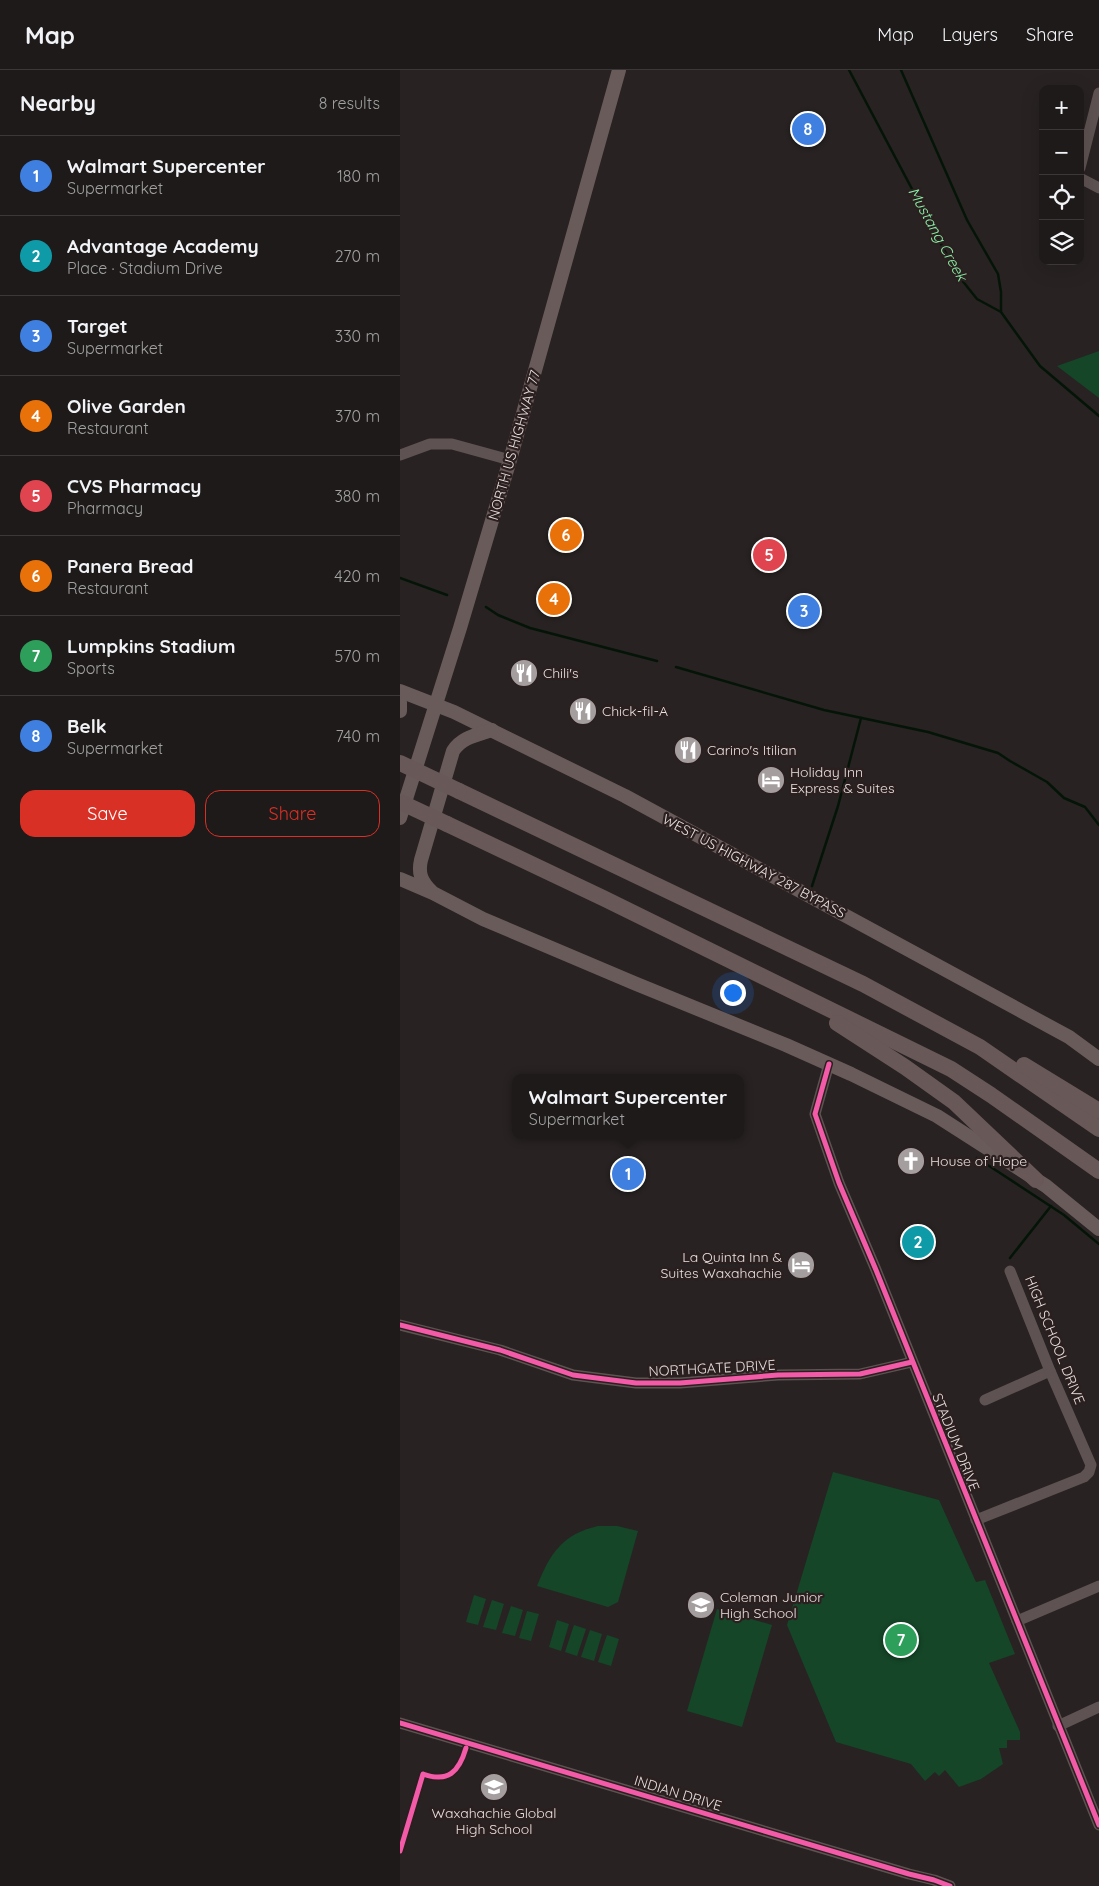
<!DOCTYPE html>
<meta charset="utf-8">
<style>
:root{--surface:#1e1a1a;--page:#262323;--text:#f1f3f6;--muted:#a1a1a2;--line:#3c3839;--accent:#d93025}
body{margin:0;font-family:Quicksand,sans-serif;background:var(--page);color:var(--text)}
.controls{position:absolute;right:15px;top:15px;display:grid;overflow:hidden;border-radius:10px;box-shadow:0 5px 20px #0002}
.controls button{width:45px;height:45px;display:grid;place-items:center;padding:0;border:0;border-bottom:1px solid var(--line);background:var(--surface);color:var(--text);font:25px sans-serif}
.you{position:absolute;left:332px;top:922px;width:18px;height:18px;margin:-12px;border:4px solid #fff;border-radius:50%;background:#1a73e8;box-shadow:0 0 0 8px #1a73e833}
.badge{display:grid;place-items:center;width:32px;height:32px;border-radius:50%;background:var(--accent);color:#fff;font-size:16px;font-weight:700}
.pin{position:absolute;translate:-50% -50%;border:2px solid #fff;box-shadow:0 1px 5px #0006}
.popup{position:absolute;left:112px;top:1004px;width:232px;height:65px;box-sizing:border-box;display:grid;place-content:center;border-radius:10px;background:var(--surface);filter:drop-shadow(0 1px 4px #0005);font-size:16px;white-space:nowrap;color:var(--muted)}
.popup b{font-size:19px;color:var(--text)}
.popup::after{content:'';position:absolute;left:50%;top:100%;margin-left:-10px;border:10px solid transparent;border-top-color:var(--surface)}
.list{margin:0;padding:0;list-style:none}
h2{display:flex;justify-content:space-between;align-items:center;height:65px;margin:0;padding:0 20px;font-size:21px}
h2 small{font-size:16px;font-weight:400;color:var(--muted)}
.list li{display:grid;grid-template-columns:32px 1fr auto;gap:15px;align-items:center;box-sizing:border-box;height:80px;padding:0 20px;border-top:1px solid var(--line)}
.list b{display:block;font-size:19px;white-space:nowrap}
.list p{margin:0;font-size:16px;white-space:nowrap;color:var(--muted)}
.list em{font-size:16px;font-style:normal;color:var(--muted)}
.actions{display:flex;gap:10px;padding:15px 20px}
.actions a{flex:1;padding:11px 0;border:1px solid var(--accent);border-radius:15px;text-align:center;font-size:18px;color:var(--accent)}
.actions .main{background:var(--accent);color:#fff}
.icon{flex:none;width:28px;height:28px;fill:none;stroke:currentColor;stroke-width:2;stroke-linecap:round;stroke-linejoin:round}
.map{position:relative;flex:none;width:699px;height:1816px;overflow:hidden}
header{display:flex;align-items:center;gap:30px;box-sizing:border-box;height:70px;padding:0 25px;background:var(--surface);border-bottom:1px solid var(--line)}
header strong{font-size:24px}
nav{display:flex;gap:28px;margin-inline-start:auto;font-size:18px}
main{display:flex}
aside{flex:1;background:var(--surface)}
.map>svg:first-child{display:block}
.green{fill:#154628}
.lines{fill:none;stroke-linecap:round;stroke-linejoin:round}
.stream{stroke:#041508;stroke-width:2.5}
.minor{stroke:#5e5252;stroke-width:11}
.major{stroke:#6a5b5b;stroke-width:14}
.highway{stroke:#685858;stroke-width:16}
.highway-bridge{stroke:#685858;stroke-width:16}
.cycleway-casing{stroke:#2b1f1f;stroke-width:8}
.cycleway{stroke:#f35aa7;stroke-width:5}
.labels{text-anchor:middle;dominant-baseline:central;stroke-width:4.5;stroke-linejoin:round;paint-order:stroke}
.street-label{font-size:14px;fill:#e9e1e1;stroke:#2b1f1f}
.poi-label{font-size:14px;fill:#e9e1e1;stroke:#2b1f1f;text-anchor:start}
.water-label{font-size:15px;font-style:italic;fill:#88f4aa;stroke:#2b1f1f}
</style>
<header>
<strong>Map</strong>
<nav><a>Map</a><a>Layers</a><a>Share</a></nav>
</header>
<main>
<aside>
<h2>Nearby<small>8 results</small></h2>
<ul class="list">
<li><span class="badge" style="background:#3f7fe0">1</span><div><b>Walmart Supercenter</b><p>Supermarket</p></div><em>180 m</em></li>
<li><span class="badge" style="background:#0f9aa8">2</span><div><b>Advantage Academy</b><p>Place · Stadium Drive</p></div><em>270 m</em></li>
<li><span class="badge" style="background:#3f7fe0">3</span><div><b>Target</b><p>Supermarket</p></div><em>330 m</em></li>
<li><span class="badge" style="background:#e8710a">4</span><div><b>Olive Garden</b><p>Restaurant</p></div><em>370 m</em></li>
<li><span class="badge" style="background:#e0444e">5</span><div><b>CVS Pharmacy</b><p>Pharmacy</p></div><em>380 m</em></li>
<li><span class="badge" style="background:#e8710a">6</span><div><b>Panera Bread</b><p>Restaurant</p></div><em>420 m</em></li>
<li><span class="badge" style="background:#2e9e5b">7</span><div><b>Lumpkins Stadium</b><p>Sports</p></div><em>570 m</em></li>
<li><span class="badge" style="background:#3f7fe0">8</span><div><b>Belk</b><p>Supermarket</p></div><em>740 m</em></li>
</ul>
<div class="actions"><a class="main">Save</a><a>Share</a></div>
</aside>
<div class="map">
<svg width="699" height="1816" viewBox="0 0 699 1816">
<rect width="100%" height="100%" fill="#282222"/>
<g class="green">
<polygon points="699,281 699,328 657,296"/>
<polygon points="433,1402 539,1430 576,1512 585,1510 615,1584 589,1593 620,1662 620,1670 607,1670 607,1678 599,1678 603,1694 581,1709 559,1717 545,1700 539,1706 535,1702 525,1711 511,1694 436,1672 387,1555"/>
<path d="M198,1456H217L238,1461L218,1532L208,1537L137,1516C150,1483 163,1464 198,1456Z"/>
<polygon points="74,1525 86,1529 78,1555 66,1552"/>
<polygon points="92,1530 104,1534 96,1560 83,1557"/>
<polygon points="111,1536 123,1540 115,1566 102,1563"/>
<polygon points="317,1539 372,1555 342,1657 287,1641"/>
<polygon points="127,1541 139,1544 131,1571 119,1568"/>
<polygon points="157,1550 169,1554 161,1581 149,1577"/>
<polygon points="174,1555 186,1559 177,1586 165,1582"/>
<polygon points="190,1560 202,1564 194,1591 181,1587"/>
<polygon points="207,1565 219,1569 211,1596 198,1592"/>
</g>
<g class="lines">
<g class="stream">
<polyline points="449,0 557,204 577,229 601,242 640,296 699,346"/>
<polyline points="501,0 567,150 598,204 601,222 601,241"/>
<polyline points="0,508 47,525"/>
<polyline points="86,537 98,545 130,558 257,591"/>
<polyline points="276,597 424,640 528,662 598,683 610,691 647,712 664,728 685,737 699,755"/>
<polyline points="412,816 438,736 461,648"/>
<polyline points="577,1088 664,1145 699,1174"/>
<polyline points="610,1188 651,1136"/>
</g>
<g class="minor">
<polyline points="680,98 699,23"/>
<polyline points="680,108 699,118"/>
<polyline points="0,385 30,374 52,374 110,390"/>
<polyline points="429,994 415,1044 439,1113 476,1200 699,1755"/>
<polyline points="0,1255 100,1280 173,1305 236,1313 280,1313 378,1305 460,1304 512,1292"/>
<polyline points="585,1330 650,1301"/>
<polyline points="576,1450 684,1407 689,1402 691,1395 650,1301 610,1201"/>
<polyline points="617,1551 699,1516"/>
<polyline points="0,1653 509,1804 534,1810 550,1816"/>
<polyline points="658,1656 699,1637"/>
</g>
<g class="major">
<polyline points="0,621 54,642 225,726 669,967 699,989"/>
<polyline points="0,632 0,641"/>
<polyline points="0,748 60,558 110,390 219,0"/>
<polyline points="0,809 33,823 83,849 234,913 386,975 451,1004 537,1046 646,1116 699,1159"/>
<path d="M31,821C21,811 18,803 21,790L53,681C62,667 77,665 92,660"/>
</g>
<g class="highway">
<polyline points="59,721 463,914 580,977 699,1059"/>
<polyline points="47,754 203,828 551,999 591,1025 699,1101"/>
<polyline points="437,953 505,997 554,1032 636,1110"/>
<polyline points="624,995 699,1041"/>
</g>
<g class="highway-bridge">
<polyline points="0,693 59,721"/>
<polyline points="0,732 47,754"/>
</g>
<defs>
<g id="cycleway">
<polyline points="429,994 415,1044 439,1113 476,1200 699,1755"/>
<polyline points="0,1255 100,1280 173,1305 236,1313 280,1313 378,1305 460,1304 512,1292"/>
<polyline points="0,1653 509,1804 534,1810 550,1816"/>
<path d="M0,1781L23,1704C48,1713 59,1702 66,1678"/>
</g>
</defs>
<use href="#cycleway" class="cycleway-casing"/>
<use href="#cycleway" class="cycleway"/>
</g>
<defs>
<symbol id="restaurant-disc" viewBox="-11 -11 22 22"><circle r="9.5" fill="#a59e9e" stroke="#2b1f1f"/><path d="M-5-6h1v4h1v-4h1v4h1v-4h1v5L-1.5 .5V6h-2V.5L-5-1ZM5-6V6H3V1.5H1.5Q1.5-4 5-6Z" fill="#fff"/></symbol>
<symbol id="hotel-disc" viewBox="-11 -11 22 22"><circle r="9.5" fill="#a59e9e" stroke="#2b1f1f"/><path d="M-6-4.5h1.5V1H6V5H4.5V3h-9V5H-6ZM-4 0a1.8 1.8 0 1 1 3.6 0ZM.5 0V-2.5h3Q6-2.5 6 0Z" fill="#fff"/></symbol>
<symbol id="church-disc" viewBox="-11 -11 22 22"><circle r="9.5" fill="#a59e9e" stroke="#2b1f1f"/><path d="M-1.2-6h2.4v3.5h3.3v2.4h-3.3V6h-2.4V-.1h-3.3v-2.4h3.3Z" fill="#fff"/></symbol>
<symbol id="school-disc" viewBox="-11 -11 22 22"><circle r="9.5" fill="#a59e9e" stroke="#2b1f1f"/><path d="M0-5L7-2L0 1L-7-2ZM-4 1L0 2.5L4 1V4Q0 6-4 4Z" fill="#fff"/></symbol>
</defs>
<g fill-rule="evenodd">
<use href="#restaurant-disc" x="108" y="587" width="32" height="32"/>
<use href="#restaurant-disc" x="167" y="625" width="32" height="32"/>
<use href="#restaurant-disc" x="272" y="664" width="32" height="32"/>
<use href="#hotel-disc" x="355" y="694" width="32" height="32"/>
<use href="#church-disc" x="495" y="1075" width="32" height="32"/>
<use href="#hotel-disc" x="385" y="1179" width="32" height="32"/>
<use href="#school-disc" x="285" y="1519" width="32" height="32"/>
<use href="#school-disc" x="78" y="1701" width="32" height="32"/>
</g>
<g class="labels">
<g class="street-label">
<text transform="translate(114 375) rotate(-74)">NORTH US HIGHWAY 77</text>
<text transform="translate(354 796) rotate(28)">WEST US HIGHWAY 287 BYPASS</text>
<text transform="translate(655 1270) rotate(68)">HIGH SCHOOL DRIVE</text>
<text transform="translate(312 1298) rotate(-3)">NORTHGATE DRIVE</text>
<text transform="translate(556 1372) rotate(68)">STADIUM DRIVE</text>
<text transform="translate(278 1723) rotate(17)">INDIAN DRIVE</text>
</g>
<g class="poi-label">
<text x="143" y="603">Chili's</text>
<text x="202" y="641">Chick-fil-A</text>
<text x="307" y="680">Carino's Itilian</text>
<text x="390" y="702">Holiday Inn<tspan x="390" dy="16">Express &amp; Suites</tspan></text>
<text x="530" y="1091">House of Hope</text>
<text x="382" y="1187" text-anchor="end">La Quinta Inn &amp;<tspan x="382" dy="16">Suites Waxahachie</tspan></text>
<text x="320" y="1527">Coleman Junior<tspan x="320" dy="16">High School</tspan></text>
<text x="94" y="1743" text-anchor="middle">Waxahachie Global<tspan x="94" dy="16">High School</tspan></text>
</g>
<g class="water-label">
<text transform="translate(538 164) rotate(61)">Mustang Creek</text>
</g>
</g>
</svg>
<div class="controls">
<button>+</button>
<button>−</button>
<button><svg class="icon" aria-label="locate" viewBox="0 0 24 24"><circle cx="12" cy="12" r="6"/><path d="M12 2v4M12 18v4M2 12h4M18 12h4"/></svg></button>
<button><svg class="icon" aria-label="layers" viewBox="0 0 24 24"><path d="M12 4l9 5-9 5-9-5zM3 14l9 5 9-5"/></svg></button>
</div>
<div class="you"></div>
<div class="pin badge" style="left:228px;top:1104px;background:#3f7fe0">1</div>
<div class="popup"><b>Walmart Supercenter</b>Supermarket</div>
<div class="pin badge" style="left:518px;top:1172px;background:#0f9aa8">2</div>
<div class="pin badge" style="left:404px;top:541px;background:#3f7fe0">3</div>
<div class="pin badge" style="left:154px;top:529px;background:#e8710a">4</div>
<div class="pin badge" style="left:369px;top:485px;background:#e0444e">5</div>
<div class="pin badge" style="left:166px;top:465px;background:#e8710a">6</div>
<div class="pin badge" style="left:501px;top:1570px;background:#2e9e5b">7</div>
<div class="pin badge" style="left:408px;top:59px;background:#3f7fe0">8</div>
</div>
</main>
